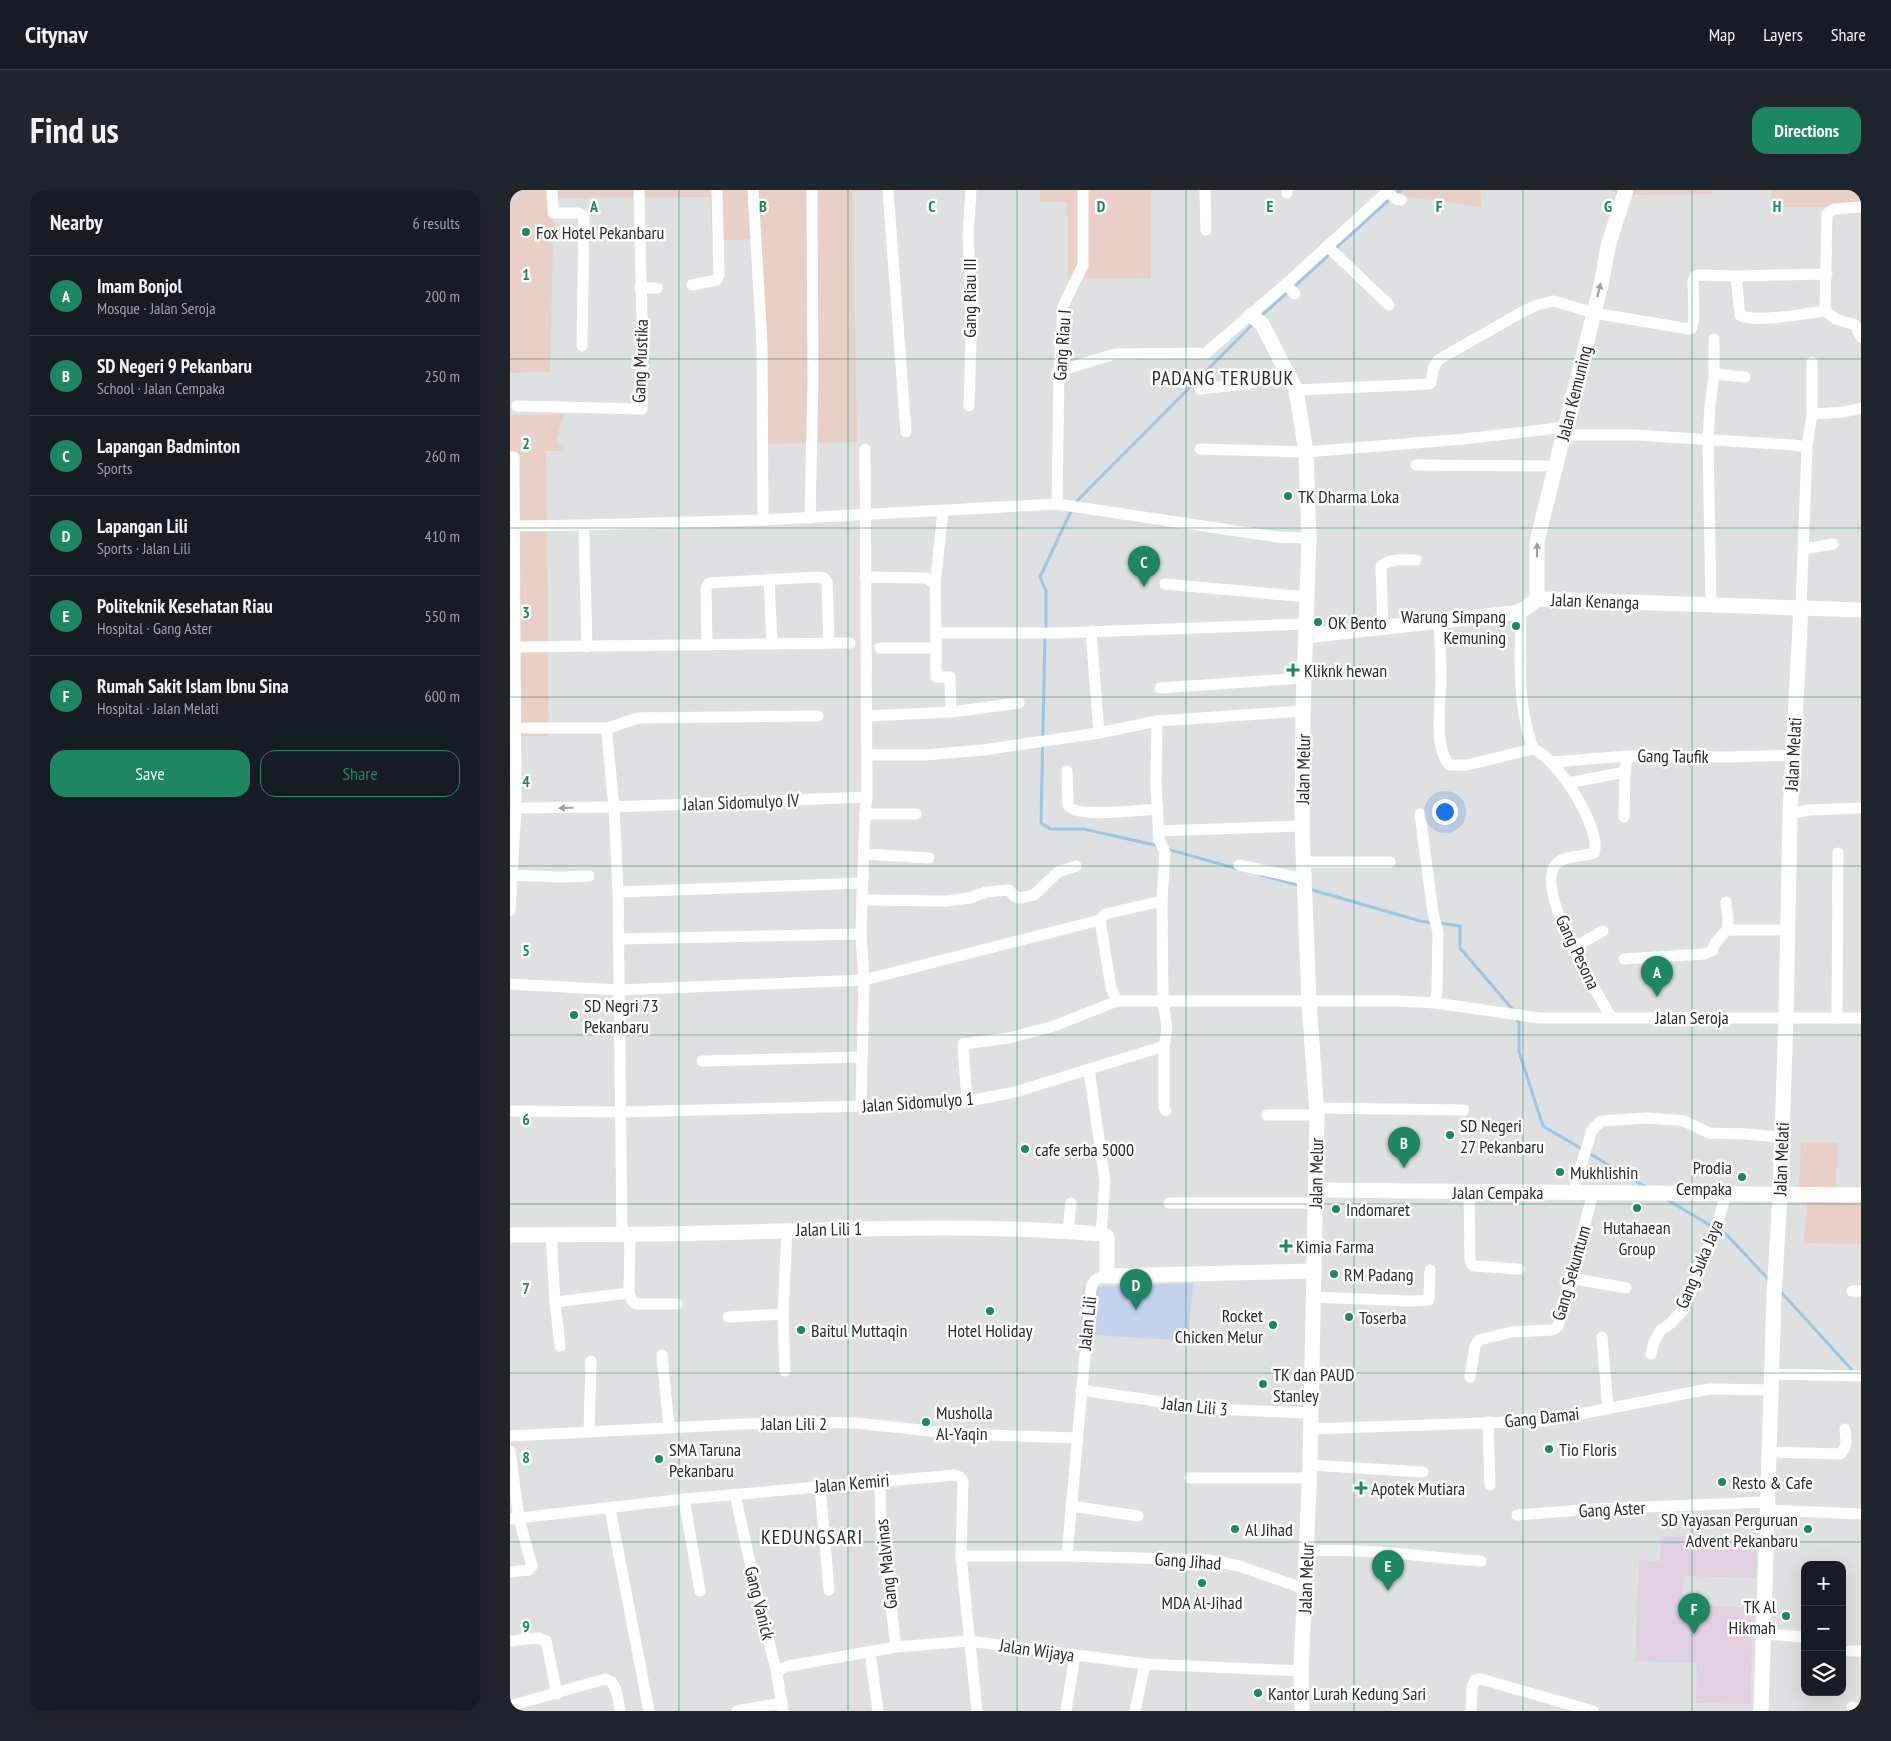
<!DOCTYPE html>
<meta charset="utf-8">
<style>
:root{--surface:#171b24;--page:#20242c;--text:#f1f3f6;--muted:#9ea1a6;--line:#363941;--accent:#1d8764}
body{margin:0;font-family:"PT Sans Narrow",sans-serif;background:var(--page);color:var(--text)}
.controls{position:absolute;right:15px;bottom:15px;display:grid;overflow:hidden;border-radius:10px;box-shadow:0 5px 20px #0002}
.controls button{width:45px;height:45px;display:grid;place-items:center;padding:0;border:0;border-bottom:1px solid var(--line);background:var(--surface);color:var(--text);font:25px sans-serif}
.you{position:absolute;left:934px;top:621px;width:18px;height:18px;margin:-12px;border:4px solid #fff;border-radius:50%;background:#1a73e8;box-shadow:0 0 0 8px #1a73e833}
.badge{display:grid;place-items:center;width:32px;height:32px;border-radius:50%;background:var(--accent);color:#fff;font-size:16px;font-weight:700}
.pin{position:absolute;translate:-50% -41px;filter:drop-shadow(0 1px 2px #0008)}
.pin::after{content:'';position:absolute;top:26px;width:18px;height:15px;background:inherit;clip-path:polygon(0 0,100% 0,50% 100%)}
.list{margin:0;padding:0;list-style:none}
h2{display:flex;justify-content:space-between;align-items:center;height:65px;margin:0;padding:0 20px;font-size:21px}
h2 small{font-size:16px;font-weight:400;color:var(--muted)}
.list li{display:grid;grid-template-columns:32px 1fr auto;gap:15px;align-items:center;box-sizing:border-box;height:80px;padding:0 20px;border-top:1px solid var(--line)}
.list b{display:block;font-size:19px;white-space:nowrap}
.list p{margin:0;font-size:16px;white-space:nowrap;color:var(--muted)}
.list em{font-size:16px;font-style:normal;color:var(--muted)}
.actions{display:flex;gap:10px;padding:15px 20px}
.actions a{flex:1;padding:11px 0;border:1px solid var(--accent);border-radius:15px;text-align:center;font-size:18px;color:var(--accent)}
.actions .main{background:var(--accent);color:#fff}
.icon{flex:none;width:28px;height:28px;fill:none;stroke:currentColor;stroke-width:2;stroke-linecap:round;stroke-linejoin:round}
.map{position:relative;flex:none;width:1351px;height:1521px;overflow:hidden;border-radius:15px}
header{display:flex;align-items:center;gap:30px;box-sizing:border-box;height:70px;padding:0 25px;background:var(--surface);border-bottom:1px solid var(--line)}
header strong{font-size:24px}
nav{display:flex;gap:28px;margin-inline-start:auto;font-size:18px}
.intro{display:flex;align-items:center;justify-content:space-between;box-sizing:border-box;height:120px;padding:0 30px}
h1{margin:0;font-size:35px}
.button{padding:12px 22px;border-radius:15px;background:var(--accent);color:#fff;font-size:18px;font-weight:700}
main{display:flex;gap:30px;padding:0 30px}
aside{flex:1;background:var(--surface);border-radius:15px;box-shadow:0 5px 20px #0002}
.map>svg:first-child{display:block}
.commercial{fill:#e8d0c7}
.medical{fill:#e0d0e2}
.green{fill:#c5d2ee}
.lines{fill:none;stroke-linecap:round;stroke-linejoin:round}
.stream{stroke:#9bc7e6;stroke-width:3}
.street{stroke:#fff;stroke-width:11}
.secondary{stroke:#fff;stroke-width:15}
.oneway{fill:#a0a0a0}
.grid{fill:none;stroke:#1d8764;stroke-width:1;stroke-opacity:0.55}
.poi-dot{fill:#1d8764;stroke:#fff;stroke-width:2}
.labels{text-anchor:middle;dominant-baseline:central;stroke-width:5;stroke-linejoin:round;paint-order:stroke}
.poi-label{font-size:18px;fill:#2b2b2c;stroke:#fff;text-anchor:start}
.street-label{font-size:18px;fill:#2b2b2c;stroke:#fff}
.quarter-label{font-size:20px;letter-spacing:1px;fill:#2b2b2c;stroke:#fff}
.grid-label{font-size:16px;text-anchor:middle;font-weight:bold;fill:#1d8764;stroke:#fff;stroke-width:5;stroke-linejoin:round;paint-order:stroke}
</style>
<header>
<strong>Citynav</strong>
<nav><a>Map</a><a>Layers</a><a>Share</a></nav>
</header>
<div class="intro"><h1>Find us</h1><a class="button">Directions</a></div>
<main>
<aside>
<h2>Nearby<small>6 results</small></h2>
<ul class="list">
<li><span class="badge">A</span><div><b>Imam Bonjol</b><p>Mosque · Jalan Seroja</p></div><em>200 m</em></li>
<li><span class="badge">B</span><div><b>SD Negeri 9 Pekanbaru</b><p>School · Jalan Cempaka</p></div><em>250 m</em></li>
<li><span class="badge">C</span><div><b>Lapangan Badminton</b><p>Sports</p></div><em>260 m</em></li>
<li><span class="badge">D</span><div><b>Lapangan Lili</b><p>Sports · Jalan Lili</p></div><em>410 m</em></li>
<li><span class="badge">E</span><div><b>Politeknik Kesehatan Riau</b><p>Hospital · Gang Aster</p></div><em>550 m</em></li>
<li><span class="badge">F</span><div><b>Rumah Sakit Islam Ibnu Sina</b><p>Hospital · Jalan Melati</p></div><em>600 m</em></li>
</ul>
<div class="actions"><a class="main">Save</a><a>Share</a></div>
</aside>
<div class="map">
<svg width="1351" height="1521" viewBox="0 0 1351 1521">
<rect width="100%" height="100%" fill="#dfe0e1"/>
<g class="commercial">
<polygon points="0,0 499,0 343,1 347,252 251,254 243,49 202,51 200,7 44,8 40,182 0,183"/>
<polygon points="530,0 641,0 641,88 558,89 557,12 530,12"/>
<polygon points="878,0 971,0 971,17 878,4"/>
<polygon points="1098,0 1203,0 1203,4 1114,5"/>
<polygon points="1261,0 1351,0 1351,14 1320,17 1261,17"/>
<polygon points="54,224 46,251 55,261 36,261 39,546 0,546 0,225"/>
<polygon points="1291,952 1328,953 1326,998 1351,999 1351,1054 1294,1053 1297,1014 1289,997"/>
</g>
<polygon class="medical" points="1151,1346 1247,1349 1246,1388 1173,1386 1172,1415 1243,1417 1240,1514 1186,1513 1187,1473 1125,1471 1129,1370 1150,1371"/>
<polygon class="green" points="683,1093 678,1151 570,1144 573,1097"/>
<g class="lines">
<g class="stream">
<polyline points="825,59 890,0"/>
<polyline points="783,98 821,63"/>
<polyline points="751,126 778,102"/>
<polyline points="564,314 743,134"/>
<polyline points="536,439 536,401 530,387 562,319"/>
<polyline points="535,446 531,633 540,639 574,639 649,656"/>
<polyline points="657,659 728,679"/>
<polyline points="751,685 791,696"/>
<polyline points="799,699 910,731 923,733"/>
<polyline points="929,733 950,736 950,758 1004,821"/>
<polyline points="1007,829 1009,833 1009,862 1033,936 1136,997"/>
<polyline points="1156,1009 1203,1037"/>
<polyline points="1208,1040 1217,1045 1260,1091"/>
<polyline points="1270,1101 1342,1180"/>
</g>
<g class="street">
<polyline points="42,0 43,23 68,23 74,26 72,156"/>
<polyline points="243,0 252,154 253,330"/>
<polyline points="378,0 396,242"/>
<polyline points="695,0 696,40"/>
<polyline points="777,0 777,3"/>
<polyline points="877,2 886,9 891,10"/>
<polyline points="817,56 879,115"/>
<path d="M1226,86L1230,125C1244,134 1297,123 1315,121L1326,129L1345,135L1351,147"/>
<polyline points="776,94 785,104"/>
<polyline points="182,95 207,90 209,85 207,0"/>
<polyline points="130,98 147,98"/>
<polyline points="1315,121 1317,24 1324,19 1351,17"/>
<polyline points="1302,172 1302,224"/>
<polyline points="549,181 605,164 696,163 776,94 879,0"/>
<polyline points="1204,184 1204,149"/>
<polyline points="690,199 737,194 776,180"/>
<polyline points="786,200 919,194 921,193 923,179 928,170 1012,122 1027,115 1044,111 1084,123 1179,139 1182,138 1184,127 1183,92 1185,86 1189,85 1226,86 1317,84"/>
<path d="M7,216L132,219C134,146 130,73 129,0"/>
<polyline points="459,216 462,118 458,46 461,0"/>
<polyline points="1054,245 1126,245 1283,255 1297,257"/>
<polyline points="690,259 796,262 954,249 1056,237"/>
<polyline points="0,267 4,267 4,285 6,618 104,617 357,607"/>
<polyline points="906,275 1046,276"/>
<polyline points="547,314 549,181 553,116 573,75 573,0"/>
<polyline points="300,328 303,190 302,0"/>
<polyline points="4,336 74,335 253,330 547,314 767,347 799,348"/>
<polyline points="74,344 77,457"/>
<polyline points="1294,359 1323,354"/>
<polyline points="355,387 417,388 425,395 426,443 549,443 796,434"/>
<polyline points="259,389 262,454"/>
<polyline points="655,394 797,407"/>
<polyline points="425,395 433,321"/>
<polyline points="1201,415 1198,251 1200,216 1204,184 1235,187"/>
<polyline points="1291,418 1297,257 1302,224 1334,222 1351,218"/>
<path d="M1011,422C1010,467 1007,515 1023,559C1046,566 1093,640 1084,663C1073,667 1056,665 1047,673C1022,696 1087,803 1101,827"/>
<path d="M929,432C930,449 931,466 931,483C932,509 922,553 939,575H957L1023,559"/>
<path d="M873,438L871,377C878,368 895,370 906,370"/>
<polyline points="581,441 589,543"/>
<polyline points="426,443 426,487 440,487 441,522 509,513"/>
<polyline points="197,455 196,399 199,393 308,387 314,388 317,392 319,453"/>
<polyline points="4,457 340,453"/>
<polyline points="370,458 426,458"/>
<polyline points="650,498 794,488"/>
<polyline points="357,526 441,522"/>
<polyline points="5,538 98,538"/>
<polyline points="357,565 415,565 473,560 589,543 647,531 793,521"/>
<polyline points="1043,572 1117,566 1217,567 1283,565"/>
<path d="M557,581L558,615C566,629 630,620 648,619"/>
<polyline points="1058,593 1115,582"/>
<polyline points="355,624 406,624"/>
<polyline points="910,624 923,723 928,742 927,800 925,813"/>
<polyline points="1280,624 1299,620 1351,618"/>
<polyline points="1114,627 1115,582 1117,566"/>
<polyline points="648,641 792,636"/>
<polyline points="354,664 419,668"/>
<polyline points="793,672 880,672"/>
<polyline points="729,675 794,689"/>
<polyline points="2,685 50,687 79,686"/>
<polyline points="108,702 353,693"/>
<polyline points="352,710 436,711 460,708 476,702 499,700 504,706 510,708 524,705 548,682 566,676"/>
<polyline points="1216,712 1218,728 1217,740 1277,740"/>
<polyline points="0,721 6,618"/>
<polyline points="590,730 595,724 652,711"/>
<polyline points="108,749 351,744"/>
<polyline points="1063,758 1093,741"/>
<polyline points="1114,769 1194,764 1202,761 1205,753 1217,740"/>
<polyline points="0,794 109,800 354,790 590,730 601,798 607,811 888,811 925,813 1030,828 1351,828"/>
<polyline points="1327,828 1328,663"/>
<polyline points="654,856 654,918 656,921"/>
<polyline points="192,871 351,867"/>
<polyline points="579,880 595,991 591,1044"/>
<polyline points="457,911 453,854 499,848 544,836 607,811"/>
<polyline points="351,916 354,790 351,744 352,710 355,624 357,607 355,259"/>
<polyline points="807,918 954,920"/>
<polyline points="0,921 110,922 444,914 505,902 654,856 657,839 653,810 652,711 655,662 649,650 646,594 647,531"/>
<polyline points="757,925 807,925"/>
<polyline points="959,1001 960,1071 963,1076 1009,1079"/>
<polyline points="1063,1002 1082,940 1091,931 1137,928 1165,930 1174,931 1199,943 1235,944 1271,947"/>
<polyline points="659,1013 805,1013"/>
<polyline points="558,1041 561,1013"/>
<polyline points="41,1044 45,1112 119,1103"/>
<polyline points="112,1044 108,702 104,617 97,545 98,538 128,528 308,526"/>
<polyline points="120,1044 119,1103 122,1111 126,1114 167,1114"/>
<polyline points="1060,1088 1116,1098"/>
<polyline points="1342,1101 1351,1101"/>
<polyline points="804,1107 899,1111 919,1110 920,1080"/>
<polyline points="45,1112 50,1156"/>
<polyline points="218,1127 273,1124"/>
<polyline points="1092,1147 1098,1219"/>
<polyline points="1141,1164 1144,1152 1151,1140 1161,1133 1174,1119 1207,1035 1216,1004"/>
<polyline points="152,1165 159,1238"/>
<polyline points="275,1181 273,1124 277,1040"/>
<polyline points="1262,1184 1351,1186"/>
<polyline points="960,1187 965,1156 969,1150 1001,1142 1043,1140 1048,1136 1083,1003"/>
<polyline points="571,1200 700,1219 801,1223"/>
<polyline points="978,1232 980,1295"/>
<polyline points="801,1239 1034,1231 1199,1199 1261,1200"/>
<polyline points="79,1242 81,1171"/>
<polyline points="0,1246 272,1232 346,1233 448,1244 568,1248"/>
<polyline points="0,1261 9,1329 22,1376 18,1380 0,1382"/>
<path d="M1259,1262L1330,1264C1338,1258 1336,1248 1335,1239"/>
<polyline points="800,1275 913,1282"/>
<polyline points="680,1288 799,1288"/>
<polyline points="370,1291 371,1335 386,1457"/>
<polyline points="310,1296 319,1400"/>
<polyline points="225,1304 244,1391 267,1484 273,1521"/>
<polyline points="174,1309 190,1401"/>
<polyline points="561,1316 628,1326"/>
<polyline points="100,1319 139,1521"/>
<polyline points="1257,1320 1351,1324"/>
<polyline points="1007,1325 1085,1319 1258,1312"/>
<polyline points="0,1329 174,1309 445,1285 450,1287 453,1291 451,1366 467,1521"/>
<path d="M797,1361C855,1358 914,1367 971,1371"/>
<polyline points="451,1366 557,1366 698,1370 729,1376 795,1399"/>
<path d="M557,1366L581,1098C584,1089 588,1087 597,1086"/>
<polyline points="1253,1444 1295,1447"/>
<polyline points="0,1451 28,1448 36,1451 47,1504"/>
<polyline points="1339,1461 1351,1461"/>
<polyline points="360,1463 368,1521"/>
<polyline points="267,1484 271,1479 278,1476 386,1457 459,1451 635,1474 791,1481"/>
<path d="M0,1516L95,1489C108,1491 108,1511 110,1521"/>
<polyline points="1342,1517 1351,1520"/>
<polyline points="227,1521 272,1513"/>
<polyline points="556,1521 565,1465"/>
<polyline points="625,1521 635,1474"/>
<polyline points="961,1521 962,1497 965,1490 971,1489 1083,1521"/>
</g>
<g class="secondary">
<polyline points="741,125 752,134 786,200 796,262 799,348 793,521 792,636 799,811 807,925 800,1275 791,1481 792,1521"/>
<polyline points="1027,409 1027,351 1092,91 1098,56 1116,0"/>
<path d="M796,446L1003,423C1014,421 1019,416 1027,409L1351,420"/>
<polyline points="806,1000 1351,1005"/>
<path d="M0,1045C66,1044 131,1045 197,1043C328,1040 460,1033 591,1044L597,1047V1086L804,1081"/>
<polyline points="1251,1521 1264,1106 1270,1005 1276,828 1280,624 1291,418"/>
</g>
</g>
<defs><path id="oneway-solid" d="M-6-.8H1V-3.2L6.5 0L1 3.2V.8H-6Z" transform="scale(1.25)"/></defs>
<g class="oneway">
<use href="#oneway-solid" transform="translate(1089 100) rotate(-76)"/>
<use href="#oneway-solid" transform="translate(1027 360) rotate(-90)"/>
<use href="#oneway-solid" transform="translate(56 618) rotate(179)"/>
</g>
<path class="grid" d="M169,0V1521M338,0V1521M507,0V1521M676,0V1521M844,0V1521M1013,0V1521M1182,0V1521M0,169H1351M0,338H1351M0,507H1351M0,676H1351M0,845H1351M0,1014H1351M0,1183H1351M0,1352H1351"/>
<g class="poi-dot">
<circle cx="16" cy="42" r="5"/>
<circle cx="778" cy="306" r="5"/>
<circle cx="808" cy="432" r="5"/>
<circle cx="1006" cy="436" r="5"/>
<path d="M780.5 472.5h5v5h5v5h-5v5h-5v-5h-5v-5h5z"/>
<circle cx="64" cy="825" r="5"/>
<circle cx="940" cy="945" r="5"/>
<circle cx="515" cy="959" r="5"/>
<circle cx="1050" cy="982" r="5"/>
<circle cx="1232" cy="987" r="5"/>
<circle cx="1127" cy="1018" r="5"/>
<circle cx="826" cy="1019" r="5"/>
<path d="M773.5 1048.5h5v5h5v5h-5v5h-5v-5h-5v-5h5z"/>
<circle cx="824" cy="1084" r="5"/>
<circle cx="480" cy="1121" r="5"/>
<circle cx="839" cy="1127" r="5"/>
<circle cx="763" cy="1135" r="5"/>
<circle cx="291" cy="1140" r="5"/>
<circle cx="753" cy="1194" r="5"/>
<circle cx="416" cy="1232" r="5"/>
<circle cx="1039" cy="1259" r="5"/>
<circle cx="149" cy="1269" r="5"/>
<circle cx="1212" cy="1292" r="5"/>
<path d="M848.5 1290.5h5v5h5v5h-5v5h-5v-5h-5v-5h5z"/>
<circle cx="725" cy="1339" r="5"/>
<circle cx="1298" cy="1339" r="5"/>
<circle cx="692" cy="1393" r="5"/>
<circle cx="1276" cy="1426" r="5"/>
<circle cx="748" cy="1503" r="5"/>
</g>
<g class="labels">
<g class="poi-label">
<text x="26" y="42">Fox Hotel Pekanbaru</text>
<text x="788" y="306">TK Dharma Loka</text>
<text x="996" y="426" text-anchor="end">Warung Simpang<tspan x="996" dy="21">Kemuning</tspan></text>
<text x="818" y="432">OK Bento</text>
<text x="794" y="480">Kliknk hewan</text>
<text x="74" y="815">SD Negri 73<tspan x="74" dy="21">Pekanbaru</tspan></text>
<text x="950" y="935">SD Negeri<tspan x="950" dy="21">27 Pekanbaru</tspan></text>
<text x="525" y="959">cafe serba 5000</text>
<text x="1222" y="977" text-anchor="end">Prodia<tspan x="1222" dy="21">Cempaka</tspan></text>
<text x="1060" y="982">Mukhlishin</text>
<text x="836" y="1019">Indomaret</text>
<text x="1127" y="1037" text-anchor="middle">Hutahaean<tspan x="1127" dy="21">Group</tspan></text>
<text x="786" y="1056">Kimia Farma</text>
<text x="834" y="1084">RM Padang</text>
<text x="753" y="1125" text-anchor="end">Rocket<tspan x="753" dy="21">Chicken Melur</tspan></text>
<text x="849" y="1127">Toserba</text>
<text x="301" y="1140">Baitul Muttaqin</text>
<text x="480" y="1140" text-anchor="middle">Hotel Holiday</text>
<text x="763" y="1184">TK dan PAUD<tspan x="763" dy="21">Stanley</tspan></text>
<text x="426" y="1222">Musholla<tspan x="426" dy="21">Al-Yaqin</tspan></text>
<text x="159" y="1259">SMA Taruna<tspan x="159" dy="21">Pekanbaru</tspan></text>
<text x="1049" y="1259">Tio Floris</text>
<text x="1222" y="1292">Resto &amp; Cafe</text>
<text x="861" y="1298">Apotek Mutiara</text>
<text x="1288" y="1329" text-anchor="end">SD Yayasan Perguruan<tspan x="1288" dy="21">Advent Pekanbaru</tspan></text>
<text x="735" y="1339">Al Jihad</text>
<text x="692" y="1412" text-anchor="middle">MDA Al-Jihad</text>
<text x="1266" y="1416" text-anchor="end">TK Al<tspan x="1266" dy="21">Hikmah</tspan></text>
<text x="758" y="1503">Kantor Lurah Kedung Sari</text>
</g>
<g class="street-label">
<text transform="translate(459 108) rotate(-90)">Gang Riau III</text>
<text transform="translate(552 155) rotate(-86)">Gang Riau I</text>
<text transform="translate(130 171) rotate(-88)">Gang Mustika</text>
<text transform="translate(1064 203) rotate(-76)">Jalan Kemuning</text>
<text transform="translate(1085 411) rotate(2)">Jalan Kenanga</text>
<text transform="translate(1283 564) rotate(-87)">Jalan Melati</text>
<text transform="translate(1163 566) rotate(1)">Gang Taufik</text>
<text transform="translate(793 579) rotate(-89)">Jalan Melur</text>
<text transform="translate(231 612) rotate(-2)">Jalan Sidomulyo IV</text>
<text transform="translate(1068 762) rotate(65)">Gang Pesona</text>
<text x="1182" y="827">Jalan Seroja</text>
<text transform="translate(408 912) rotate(-4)">Jalan Sidomulyo 1</text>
<text transform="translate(1271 969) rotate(-88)">Jalan Melati</text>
<text transform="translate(806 983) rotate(-89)">Jalan Melur</text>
<text x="988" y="1002">Jalan Cempaka</text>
<text transform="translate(319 1039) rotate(-1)">Jalan Lili 1</text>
<text transform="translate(1189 1074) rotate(-67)">Gang Suka Jaya</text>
<text transform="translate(1061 1083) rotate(-74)">Gang Sekuntum</text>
<text transform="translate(577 1133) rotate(-84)">Jalan Lili</text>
<text transform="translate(685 1216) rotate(6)">Jalan Lili 3</text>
<text transform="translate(1032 1227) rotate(-6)">Gang Damai</text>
<text x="284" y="1233">Jalan Lili 2</text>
<text transform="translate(342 1293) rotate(-5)">Jalan Kemiri</text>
<text transform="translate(1102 1319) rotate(-3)">Gang Aster</text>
<text transform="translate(678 1371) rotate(4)">Gang Jihad</text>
<text transform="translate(376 1374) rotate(-96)">Gang Malvinas</text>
<text transform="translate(796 1388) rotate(-88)">Jalan Melur</text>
<text transform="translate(250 1413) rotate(76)">Gang Vanick</text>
<text transform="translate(527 1460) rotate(8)">Jalan Wijaya</text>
</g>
<g class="quarter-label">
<text x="713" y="188">PADANG TERUBUK</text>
<text x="302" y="1347">KEDUNGSARI</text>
</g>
</g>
<g class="grid-label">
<text x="84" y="22">A</text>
<text x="253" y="22">B</text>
<text x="422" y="22">C</text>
<text x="591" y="22">D</text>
<text x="760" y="22">E</text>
<text x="929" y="22">F</text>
<text x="1098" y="22">G</text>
<text x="1267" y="22">H</text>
<text x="16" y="90">1</text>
<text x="16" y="259">2</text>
<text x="16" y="428">3</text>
<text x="16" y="597">4</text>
<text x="16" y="766">5</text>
<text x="16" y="935">6</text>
<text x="16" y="1104">7</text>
<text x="16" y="1273">8</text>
<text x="16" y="1442">9</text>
</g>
</svg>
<div class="controls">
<button>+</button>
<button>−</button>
<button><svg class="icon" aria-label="layers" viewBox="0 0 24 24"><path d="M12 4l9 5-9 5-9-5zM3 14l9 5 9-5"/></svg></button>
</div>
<div class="you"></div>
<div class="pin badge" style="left:1147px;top:807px">A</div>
<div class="pin badge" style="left:894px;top:978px">B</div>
<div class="pin badge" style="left:634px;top:397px">C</div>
<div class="pin badge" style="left:626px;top:1120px">D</div>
<div class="pin badge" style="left:878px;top:1401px">E</div>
<div class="pin badge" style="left:1184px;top:1444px">F</div>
</div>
</main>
